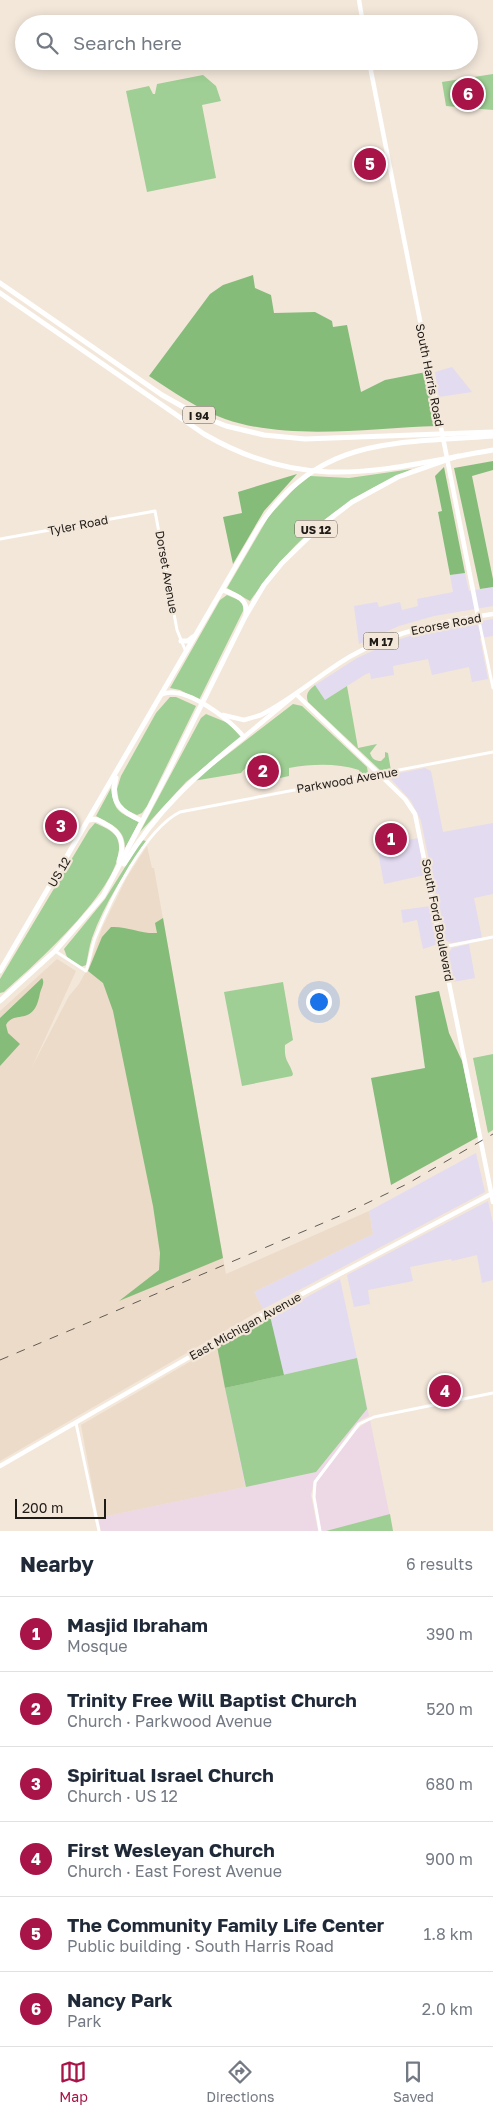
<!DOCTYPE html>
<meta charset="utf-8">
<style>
:root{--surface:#fff;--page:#f2f2f3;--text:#1f2937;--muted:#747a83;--line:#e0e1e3;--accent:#a81348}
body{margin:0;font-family:"Golos Text",sans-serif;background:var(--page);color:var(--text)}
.scale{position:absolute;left:15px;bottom:12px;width:91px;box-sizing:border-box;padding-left:5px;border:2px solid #1f1b16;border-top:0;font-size:14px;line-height:18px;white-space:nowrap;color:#1f1b16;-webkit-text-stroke:4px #f3e7da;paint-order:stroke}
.you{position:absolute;left:318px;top:1001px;width:18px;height:18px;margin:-12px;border:4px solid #fff;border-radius:50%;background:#1a73e8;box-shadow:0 0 0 8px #1a73e833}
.badge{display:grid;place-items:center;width:32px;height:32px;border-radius:50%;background:var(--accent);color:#fff;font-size:16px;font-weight:700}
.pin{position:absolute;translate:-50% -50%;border:2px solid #fff;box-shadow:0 1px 5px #0006}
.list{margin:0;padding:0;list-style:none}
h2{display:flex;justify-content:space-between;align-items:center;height:65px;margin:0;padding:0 20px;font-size:21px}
h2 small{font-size:16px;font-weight:400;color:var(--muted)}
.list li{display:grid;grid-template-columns:32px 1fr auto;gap:15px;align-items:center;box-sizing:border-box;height:75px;padding:0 20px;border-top:1px solid var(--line)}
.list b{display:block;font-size:19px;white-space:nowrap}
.list p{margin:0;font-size:16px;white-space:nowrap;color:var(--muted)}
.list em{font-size:16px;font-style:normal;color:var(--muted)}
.icon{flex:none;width:28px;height:28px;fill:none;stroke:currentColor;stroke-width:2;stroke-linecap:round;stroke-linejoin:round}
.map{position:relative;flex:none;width:493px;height:1531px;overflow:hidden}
.search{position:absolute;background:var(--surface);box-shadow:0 2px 12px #0003;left:15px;right:15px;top:15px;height:55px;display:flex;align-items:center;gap:12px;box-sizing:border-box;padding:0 18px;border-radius:28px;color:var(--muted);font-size:19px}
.sheet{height:515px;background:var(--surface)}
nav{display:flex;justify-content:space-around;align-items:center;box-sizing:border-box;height:70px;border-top:1px solid var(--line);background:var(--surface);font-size:14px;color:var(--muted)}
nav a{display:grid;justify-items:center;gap:2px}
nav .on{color:var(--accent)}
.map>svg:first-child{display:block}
.commercial{fill:#e3dbf0}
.built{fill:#ecdbc8}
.education{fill:#edd8e6}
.green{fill:#9fcf94}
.forest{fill:#86bc7a}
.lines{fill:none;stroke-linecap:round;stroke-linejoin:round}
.minor{stroke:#fff;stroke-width:3}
.major{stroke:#fff;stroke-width:4.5}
.highway{stroke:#fff;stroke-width:5}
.rail{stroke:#615b53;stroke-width:1;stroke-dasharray:9 9;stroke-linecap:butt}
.labels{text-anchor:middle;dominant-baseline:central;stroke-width:4.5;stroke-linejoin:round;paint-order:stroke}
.shield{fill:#f3e7da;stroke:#5f5851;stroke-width:1}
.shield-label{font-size:11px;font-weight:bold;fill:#1f1b16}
.street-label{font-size:12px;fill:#1f1b16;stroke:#f3e7da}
</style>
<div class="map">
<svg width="493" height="1531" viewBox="0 0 493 1531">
<rect width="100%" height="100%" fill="#f3e7da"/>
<g class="commercial">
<polygon points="452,367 472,392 439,397 435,372"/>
<polygon points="465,573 469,591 493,587 493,606 434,616 399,626 359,644 354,606 377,602 379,607 400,602 402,610 418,606 417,599 453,592 450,575"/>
<polygon points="493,619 493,636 480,638 488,679 472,682 469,667 432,675 428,659 393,666 394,675 371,679 370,673 366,674 325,700 315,685 357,658 394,641 432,629"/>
<polygon points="425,768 431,771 443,832 493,823 493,894 474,898 482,938 451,943 445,940 421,821 411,801 391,779 394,774"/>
<polygon points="418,838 425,875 384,884 377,846"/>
<polygon points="431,906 438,944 423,949 417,920 403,923 401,910"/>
<polygon points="469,944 475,978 453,982 448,954 452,948"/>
<polygon points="476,1153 485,1192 263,1309 254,1292 373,1234 369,1211"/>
<polygon points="488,1201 493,1223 493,1280 482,1283 477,1255 452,1261 451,1259 410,1267 413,1281 368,1290 370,1304 354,1307 347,1275"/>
<polygon points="340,1279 357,1358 225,1388 217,1346"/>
</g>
<g class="built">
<polygon points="147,846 152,868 154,868 226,1274 369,1211 373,1234 254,1292 263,1309 0,1461 0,1011 57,959 76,971 32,1067 69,996 79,984 90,964 102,928 127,877"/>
<polygon points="217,1346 246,1487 98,1518 81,1425"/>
</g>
<g class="education">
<polygon points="357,1358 369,1416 361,1420 354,1427 314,1481 311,1495 318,1531 101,1531 98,1518 245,1487 225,1388"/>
<polygon points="370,1420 393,1531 321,1531 315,1497 317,1480 356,1430"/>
</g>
<g class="green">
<polygon points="493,74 493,110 446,106 442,82"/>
<polygon points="203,75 216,86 221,101 202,105 216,178 147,192 126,91 149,86 153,94 155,94 157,84"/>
<path d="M412,469C339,501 297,535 250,601L227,588L269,516L295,488L310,476L349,478Z"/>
<polygon points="227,595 241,601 244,606 243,611 199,700 180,690 170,688 220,600"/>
<path d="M315,685L325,700L347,686L358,748L377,744L370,753C372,759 375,761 381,761L385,757V752L388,753L391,771L380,770L308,702C305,694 309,690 315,685Z"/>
<polygon points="170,697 176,697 196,706 147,806 142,813 137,815 126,810 119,802 117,789 121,776 156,713"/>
<path d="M293,704L302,706L367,767L368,773L361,776L359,770C336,763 313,764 289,768V776L271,780L269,759L266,756L253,759L241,773L193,781Z"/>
<polygon points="206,714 228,723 241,737 186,782 140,832 201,718"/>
<path d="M111,788C114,811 118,812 139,822L125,848C125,829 111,824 96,816Z"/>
<path d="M95,823C102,826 114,831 117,838C135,877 31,968 4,992L0,993V979L89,830Z"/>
<path d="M142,840L146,841C126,871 104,904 92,938C89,947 88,956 86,965L81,967L67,957L64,949L105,899Z"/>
<path d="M283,982L293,1040L285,1045C284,1062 289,1061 293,1074L292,1076L242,1086L224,992Z"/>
<polygon points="493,1054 493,1130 488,1133 473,1058"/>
<polygon points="357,1358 367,1409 316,1472 246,1487 225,1388"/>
<polygon points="390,1514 393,1531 326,1531"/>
</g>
<g class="forest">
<path d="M253,275L255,288L271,295L274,313L315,312L332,321L333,327L347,325L361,392L385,380L426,372L437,426C371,428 288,441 225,419C198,409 173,392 149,376L210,294L223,285Z"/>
<polygon points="493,461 493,470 472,476 493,579 493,587 480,589 454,468"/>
<polygon points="444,467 465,573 450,575 438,512 442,511 435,476"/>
<polygon points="297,474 264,511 233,564 223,517 242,513 238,492"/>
<path d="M163,918L223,1258L119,1301L159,1270L160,1253L153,1206L113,1011L103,983L88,971L102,937L111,927C127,926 141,934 157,933L155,923Z"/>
<path d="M42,978C45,983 42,986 40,993C34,1028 14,1009 6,1025L8,1033L20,1044L0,1066V1018Z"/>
<polygon points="439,991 449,1033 462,1061 478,1137 391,1185 371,1078 425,1068 415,996"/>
<polygon points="270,1316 284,1375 225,1388 217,1346"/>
</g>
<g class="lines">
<g class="minor">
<polyline points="0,539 155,511 177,630 186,652"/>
<polyline points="478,616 493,688"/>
<polyline points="443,947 493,937"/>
<path d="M55,951L86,971C90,960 91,949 95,938C110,901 144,830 180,812L493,752"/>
<polyline points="76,1423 99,1531"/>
<polyline points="320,1531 314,1497 315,1482 359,1424 374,1417 493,1393"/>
</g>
<g class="major">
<polyline points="359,0 363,24"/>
<polyline points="369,61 478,616"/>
<path d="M163,694C185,685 231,720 244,737L296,694"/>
<polyline points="296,694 405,799 415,814 493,1202"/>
<path d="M223,715L244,720L261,715C293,699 320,674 351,656C395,631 443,621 493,614"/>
<polyline points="0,1466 266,1313 493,1193"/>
</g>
<g class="highway">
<polyline points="0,283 162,395 194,413 226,426 264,435 305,439 493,432"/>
<path d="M0,293L204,434C309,495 383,469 493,450"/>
<path d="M223,590C235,595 248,598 246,614"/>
<polyline points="181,641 188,641 193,637"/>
<path d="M116,778C109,803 122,812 142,821"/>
<path d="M90,820C96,818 100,821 105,824C122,832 125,844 119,861"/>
<path d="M124,864C157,810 195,776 244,737"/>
<path d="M0,971L258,528C318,435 395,444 493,436"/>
<polyline points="0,1001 55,951 103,896 167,774 245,617 264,585 282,563 318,528 352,502 398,477 458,456"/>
</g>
<polyline class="rail" points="0,1360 342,1215 407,1184 493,1134"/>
</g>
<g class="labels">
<g class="shield">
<rect x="183" y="406.5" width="32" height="17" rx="4"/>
<rect x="295" y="520.5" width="42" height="17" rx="4"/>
<rect x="363.5" y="632.5" width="35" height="17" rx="4"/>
</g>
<g class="shield-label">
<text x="199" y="415">I 94</text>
<text x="316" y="529">US 12</text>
<text x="381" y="641">M 17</text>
</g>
<g class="street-label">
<text transform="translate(430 375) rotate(79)">South Harris Road</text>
<text transform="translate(78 525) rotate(-11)">Tyler Road</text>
<text transform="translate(167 572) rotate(80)">Dorset Avenue</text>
<text transform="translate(446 624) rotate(-11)">Ecorse Road</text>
<text transform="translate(347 780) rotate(-10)">Parkwood Avenue</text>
<text transform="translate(59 872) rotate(-60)">US 12</text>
<text transform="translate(438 920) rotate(79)">South Ford Boulevard</text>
<text transform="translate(245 1326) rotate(-29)">East Michigan Avenue</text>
</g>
</g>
</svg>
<div class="scale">200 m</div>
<div class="you"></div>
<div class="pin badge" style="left:391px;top:839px">1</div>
<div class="pin badge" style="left:263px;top:771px">2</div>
<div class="pin badge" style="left:61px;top:826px">3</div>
<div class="pin badge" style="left:445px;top:1391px">4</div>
<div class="pin badge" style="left:370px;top:164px">5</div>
<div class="pin badge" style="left:468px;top:94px">6</div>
<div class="search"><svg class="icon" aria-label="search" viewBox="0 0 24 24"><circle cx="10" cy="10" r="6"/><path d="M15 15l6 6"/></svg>Search here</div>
</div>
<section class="sheet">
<h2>Nearby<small>6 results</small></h2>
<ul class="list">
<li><span class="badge">1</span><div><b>Masjid Ibraham</b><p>Mosque</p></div><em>390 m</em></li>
<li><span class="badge">2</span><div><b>Trinity Free Will Baptist Church</b><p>Church · Parkwood Avenue</p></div><em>520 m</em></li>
<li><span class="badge">3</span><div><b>Spiritual Israel Church</b><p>Church · US 12</p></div><em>680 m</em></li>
<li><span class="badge">4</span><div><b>First Wesleyan Church</b><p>Church · East Forest Avenue</p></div><em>900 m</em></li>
<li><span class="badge">5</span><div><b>The Community Family Life Center</b><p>Public building · South Harris Road</p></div><em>1.8 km</em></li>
<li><span class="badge">6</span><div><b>Nancy Park</b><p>Park</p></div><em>2.0 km</em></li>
</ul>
</section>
<nav>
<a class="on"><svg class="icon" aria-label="map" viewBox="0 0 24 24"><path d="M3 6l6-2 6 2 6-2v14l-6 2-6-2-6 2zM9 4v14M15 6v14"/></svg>Map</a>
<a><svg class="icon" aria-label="directions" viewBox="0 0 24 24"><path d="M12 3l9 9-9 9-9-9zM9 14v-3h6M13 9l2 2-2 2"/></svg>Directions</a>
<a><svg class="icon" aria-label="saved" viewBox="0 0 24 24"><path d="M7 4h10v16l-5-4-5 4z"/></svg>Saved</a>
</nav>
